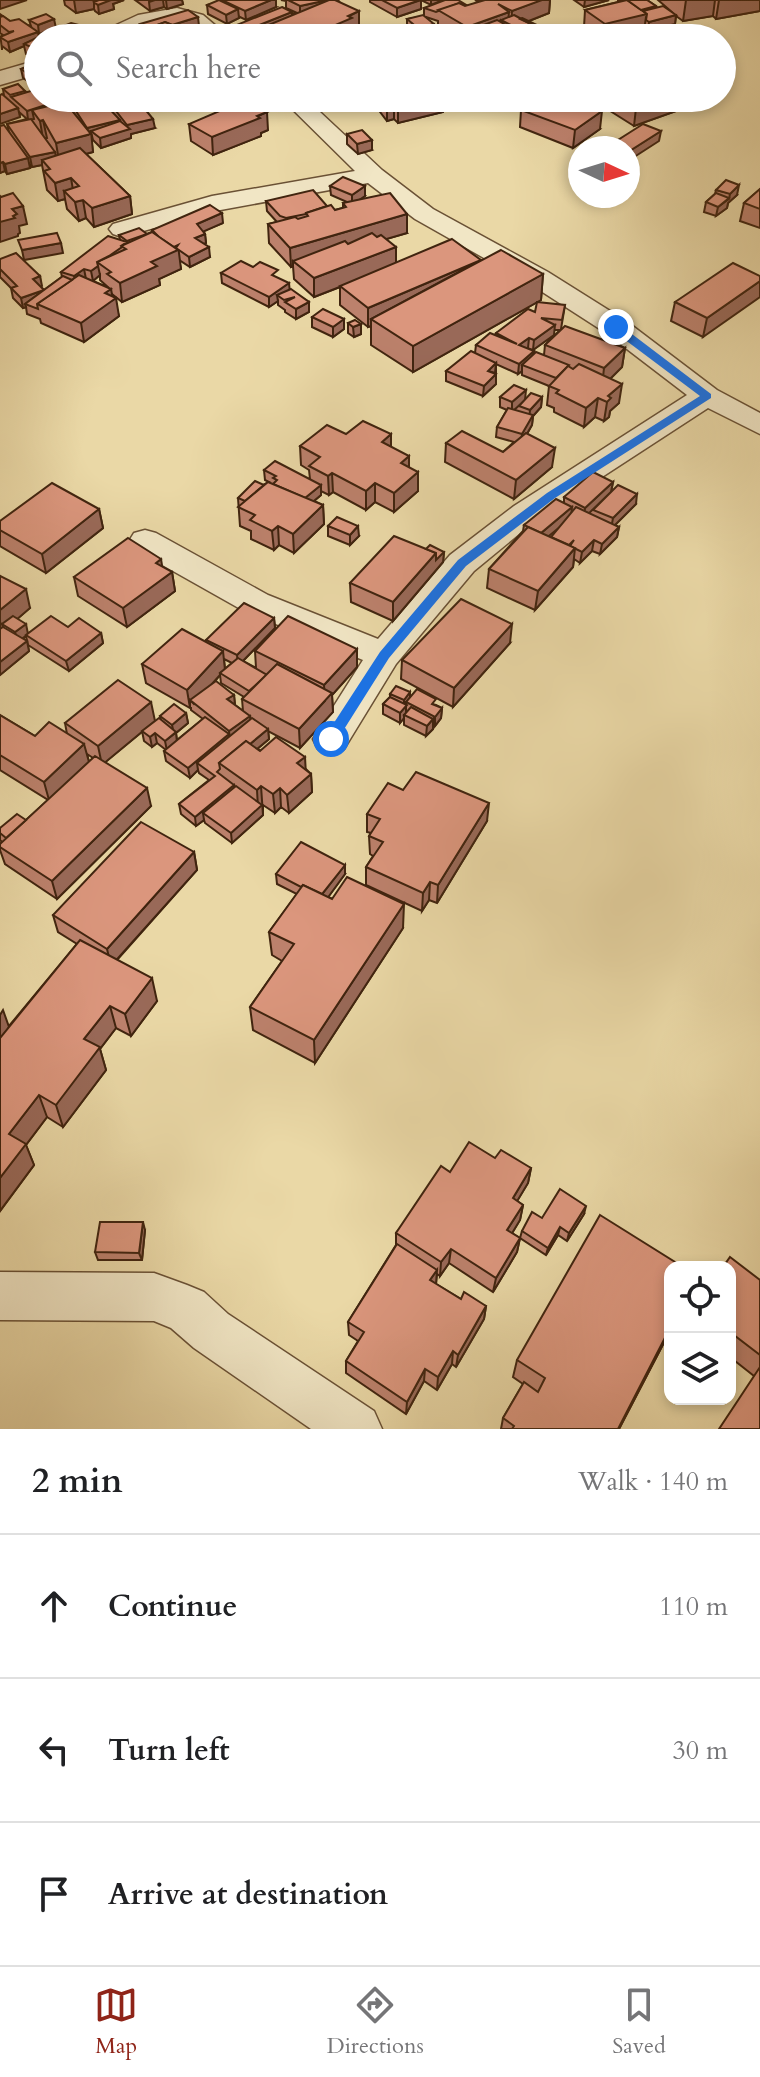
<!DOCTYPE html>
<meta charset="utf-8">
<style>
:root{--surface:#fff;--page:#f6f6f6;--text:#202124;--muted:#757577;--line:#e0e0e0;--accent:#8f2418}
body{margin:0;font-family:Cardo,serif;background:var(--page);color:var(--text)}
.controls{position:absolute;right:24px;bottom:24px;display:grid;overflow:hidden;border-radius:16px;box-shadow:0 4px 12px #0003}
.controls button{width:72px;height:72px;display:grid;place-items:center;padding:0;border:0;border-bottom:2px solid var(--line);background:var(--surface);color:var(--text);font:40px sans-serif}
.compass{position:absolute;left:568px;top:136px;width:72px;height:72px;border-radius:50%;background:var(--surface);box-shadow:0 4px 12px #0003;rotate:94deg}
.stop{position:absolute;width:24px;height:24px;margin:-18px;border:6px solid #1a73e8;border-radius:50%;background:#fff}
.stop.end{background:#1a73e8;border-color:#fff;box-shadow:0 2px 8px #0008}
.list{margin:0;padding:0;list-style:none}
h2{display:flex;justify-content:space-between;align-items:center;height:104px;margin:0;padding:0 32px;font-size:34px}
h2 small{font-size:26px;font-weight:400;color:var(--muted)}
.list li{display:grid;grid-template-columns:52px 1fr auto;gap:24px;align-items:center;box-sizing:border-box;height:144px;padding:0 32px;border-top:2px solid var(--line)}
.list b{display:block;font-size:30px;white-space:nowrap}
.list em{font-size:26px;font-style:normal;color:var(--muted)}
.icon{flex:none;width:44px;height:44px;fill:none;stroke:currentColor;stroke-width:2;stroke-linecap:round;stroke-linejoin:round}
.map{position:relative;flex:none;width:760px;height:1429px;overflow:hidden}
.search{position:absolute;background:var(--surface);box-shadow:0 4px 12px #0003;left:24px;right:24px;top:24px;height:88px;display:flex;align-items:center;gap:20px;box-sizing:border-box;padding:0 28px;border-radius:44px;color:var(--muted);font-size:30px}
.sheet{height:536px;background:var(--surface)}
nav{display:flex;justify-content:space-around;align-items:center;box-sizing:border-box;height:112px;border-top:2px solid var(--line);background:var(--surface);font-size:22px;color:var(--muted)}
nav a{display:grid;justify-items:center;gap:4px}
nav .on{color:var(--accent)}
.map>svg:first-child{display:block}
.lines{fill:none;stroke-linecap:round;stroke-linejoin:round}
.minor-casing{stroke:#6a5135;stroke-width:3}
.minor{fill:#f1e6c5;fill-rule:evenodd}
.wall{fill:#bc816c;stroke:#40240f;stroke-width:2;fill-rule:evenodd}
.shaded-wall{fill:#996958;stroke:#40240f;stroke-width:2}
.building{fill:#db967d;stroke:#40240f;stroke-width:2}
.route{fill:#1a73e8}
</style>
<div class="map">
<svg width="760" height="1429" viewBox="0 0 760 1429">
<rect width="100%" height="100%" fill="#ead8a6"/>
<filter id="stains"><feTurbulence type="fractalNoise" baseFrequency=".0025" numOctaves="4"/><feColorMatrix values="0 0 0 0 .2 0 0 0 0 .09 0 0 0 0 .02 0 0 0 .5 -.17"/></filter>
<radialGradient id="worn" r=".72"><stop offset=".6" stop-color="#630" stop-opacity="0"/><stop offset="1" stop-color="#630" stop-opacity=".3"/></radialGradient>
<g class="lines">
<defs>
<g id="minor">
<polygon points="177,8 203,15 230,38 206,38 177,21 153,24 123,38 96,38 99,33 138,15"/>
<polygon points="38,60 38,74 0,85 0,71"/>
<polygon points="281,98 305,98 382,170 433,209 548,272 626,321 717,390 760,413 760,434 708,408 536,520 474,571 396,664 344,749 331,753 318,749 313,739 363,660 244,611 134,549 129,541 134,533 145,530 156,533 268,595 378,639 450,555 514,506 687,395 606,333 530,284 415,219 368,183 215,211 122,237 113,234 109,229 113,224 212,196 355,171"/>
<polygon points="0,1272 154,1273 187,1285 204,1292 228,1314 374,1411 382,1429 311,1429 194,1348 171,1328 154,1321 0,1320"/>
</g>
</defs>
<use href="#minor" class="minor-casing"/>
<use href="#minor" class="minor"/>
</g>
<g class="wall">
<polygon points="64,0 124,0 113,4 114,9 99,14 95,11 94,9 76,13 65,5"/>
<polygon points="135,0 182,0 183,4 167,9 164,7 150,11"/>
<polygon points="221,0 276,7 246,20 238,16 239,18 227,24 208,14 207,5 221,1"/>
<polygon points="281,0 338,0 359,28 352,31 352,35 345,38 266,38 266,32 259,35 259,38 241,38 235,35 234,26 297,13 286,8 286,1"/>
<polygon points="370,0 443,0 431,5 421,0 421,9 397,17 370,2"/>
<polygon points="475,0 550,0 549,13 529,21 539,28 547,38 456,38 438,27 438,21 426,17 434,33 450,38 378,38 378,31 401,31 401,33 410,31 407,28 407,19 424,16 424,8 468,6 479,2"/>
<polygon points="574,0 609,0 584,7"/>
<polygon points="618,0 647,0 656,6 656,8 673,13 658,0 760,0 760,11 716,19 713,16 683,21 676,16 675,24 648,31 645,29 644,31 615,38 599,38 584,27 585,10 618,2"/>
<polygon points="0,14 10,21 31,26 29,20 56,28 39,34 38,59 26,54 24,46 10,52 2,46 2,50 1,41 0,37 3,35 0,33"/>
<polygon points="38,62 38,90 32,84 32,82 29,82 23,78 21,69"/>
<polygon points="3,89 25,91 26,92 49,104 50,106 54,105 52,99 48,100 46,98 114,98 114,99 103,102 110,110 109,102 155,128 131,134 131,138 101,148 93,140 92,136 91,137 93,152 86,154 130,196 132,214 94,227 86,218 79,221 67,209 65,199 58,201 47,190 42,165 32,167 29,163 30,168 7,174 5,171 0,173 0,126 9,132 7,124 27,119 19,112 20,117 4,96"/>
<polygon points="357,98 444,98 443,112 398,123 394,119 387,121 374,104 374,101 362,103"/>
<rect x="487" y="98" width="19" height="5"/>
<polygon points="583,98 704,98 704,99 680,108 679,110 634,126 607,109 607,105 602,107"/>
<polygon points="521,110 600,129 573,148 520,127"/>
<polygon points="189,124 268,130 261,133 261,136 213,155 191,141"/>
<polygon points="347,134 372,150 358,154 347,144"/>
<polygon points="330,186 365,196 361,199 407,233 386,239 396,263 481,260 543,274 541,300 413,372 371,345 371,326 368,327 340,305 340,287 314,297 294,279 293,266 291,267 269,243 268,224 277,222 267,211 266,201 327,206 335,210 343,208 343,203 347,202 331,195"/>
<polygon points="760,189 760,228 740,221 744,203"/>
<polygon points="716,190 737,195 728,203 727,208 716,216 704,212 706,202 715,194"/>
<path d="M223,223L203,231L205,234L206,243L204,244L210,257L190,267L179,260L181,269L159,279L160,285L122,302L112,294L119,316L84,342L41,323L40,319L27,314L26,307L23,308L13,298L11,288L0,277V259L40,276L41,287L44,290L62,277L61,272L120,240L119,235L147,234L152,232V230ZM100,275V280L109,288L93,281Z"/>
<polygon points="221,273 290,290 309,302 309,312 296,319 285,312 285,310 278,305 278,301 269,307 222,283"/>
<polygon points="760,276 703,337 671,321 675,302"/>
<path d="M565,305L561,329L625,348L622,367L610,379L619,403L610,411L609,417L604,421L595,417L584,427L554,412V408L547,405L549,386L522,375V371L518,374L496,364V384L483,396L446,381V371L475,353L476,345L496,335V333L535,312ZM554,330H560L545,345L544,355L533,354L534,351L527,348L533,350L554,335Z"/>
<polygon points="312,317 344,319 344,329 333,337 312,327"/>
<polygon points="348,323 361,324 361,334 354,337 348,333"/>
<polygon points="500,397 525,399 542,397 541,407 533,416 532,425 527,434 552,467 514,499 445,462 446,443 503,452 514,442 496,437 497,427 507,410 500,407"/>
<polygon points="346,434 391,447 409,467 418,491 394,512 375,502 366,510 333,492 329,495 321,491 321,495 314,501 323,505 324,524 294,553 279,545 274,550 251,539 251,531 240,526 238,498 269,482 265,480 264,470 310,479 309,470 301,465 300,446"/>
<polygon points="613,482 611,492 636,504 615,525 619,527 617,537 600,554 592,551 580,563 574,559 573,567 535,610 487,588 489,569 523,531 524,525 564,503 564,497"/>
<polygon points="99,509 103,528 46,573 0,546 0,521"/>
<polygon points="328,526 359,536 350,545 328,536"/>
<polygon points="426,549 444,552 443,562 393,621 351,602 350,583"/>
<polygon points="163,567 172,572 175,591 127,627 78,596 74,577"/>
<polygon points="0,576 30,608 17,619 28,633 68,627 101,633 103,643 69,671 28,645 26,636 23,639 27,641 29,651 0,675"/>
<path d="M274,618L275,628L243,661L256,668L255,651L357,649V667L332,695L333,712L300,748L268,731L269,739L257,749L306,769L311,774L312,792L289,813L281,807L275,813L263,805V815L232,843L205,823L204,820L196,826L181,814L179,804L209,780L199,773L198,770L190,778L166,761L164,751L166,750L157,743L152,747L144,741L142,731L161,720L160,716L186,713L188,723L176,733L177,740L203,719L191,710V708H190L146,683L142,664L206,642V640ZM224,659L232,663L225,669ZM220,675L221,683L244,697L242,699L243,711L235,705L234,695L213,684Z"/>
<polygon points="510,643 453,707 401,679 402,660"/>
<polygon points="390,694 436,705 442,708 441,718 435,726 433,725 433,729 426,736 404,725 404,718 400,723 383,714 383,704 390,697"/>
<path d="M0,715L35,736L67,734L65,723L155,721L105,762L151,806L57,899L5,864L0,850V844L2,842L0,840V828L26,820L48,800L0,770ZM87,754L93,758L89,762Z"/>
<polygon points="403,790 487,821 437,903 429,900 422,911 366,885 366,867 373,856 370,854 369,836 371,833 367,832 367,814"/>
<polygon points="194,852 197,870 117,960 157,1001 131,1036 116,1028 100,1049 106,1070 63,1127 47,1117 26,1145 34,1165 0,1211 9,1026 77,944 58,932 53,915"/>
<polygon points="276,874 345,874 328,897 403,928 315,1063 253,1030 250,1007 282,961 272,955 269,932 297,894 277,884"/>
<polygon points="495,1158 531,1168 528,1183 517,1201 523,1205 520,1220 512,1233 520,1238 517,1252 493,1292 449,1263 440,1276 437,1274 436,1284 461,1299 486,1306 484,1319 456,1367 452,1364 437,1390 424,1381 406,1414 346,1373 346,1361 358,1341 349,1335 348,1322 396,1245 396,1233 450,1172"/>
<polygon points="584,1214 567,1241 558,1235 546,1255 520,1238 522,1231 542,1218"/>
<polygon points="145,1230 142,1260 98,1260 95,1252"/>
<polygon points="730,1267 760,1280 760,1429 754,1376 730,1357"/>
<polygon points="670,1331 619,1429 501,1429 503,1418 523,1384 513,1377 517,1360"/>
</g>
<g class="shaded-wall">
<polygon points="0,0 27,0 0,9"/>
<polygon points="74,0 124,0 113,4 114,9 99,14 98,5 94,2 94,9 76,13"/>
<polygon points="155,0 163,0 164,7 150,11 149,2"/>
<polygon points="166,0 182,0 183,4 167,9"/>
<polygon points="271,0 276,0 276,7 246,20 245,11"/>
<polygon points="328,0 338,0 338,5 300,15 300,6"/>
<polygon points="421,0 421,9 397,17 397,8"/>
<polygon points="431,0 443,0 431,5"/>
<polygon points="540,0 550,0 549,13 511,28 512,11"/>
<polygon points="585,0 609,0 584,7"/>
<polygon points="686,0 715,0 713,16 683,21"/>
<polygon points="719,0 760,0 760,11 716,19"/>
<polygon points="656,6 655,15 646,17 644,31 615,38 603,38 605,24 637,11"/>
<polygon points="238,9 239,18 227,24 226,15"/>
<polygon points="359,11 359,28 352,31 352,35 345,38 310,38 310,36"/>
<polygon points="292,12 292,21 266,26 266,32 259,35 259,38 249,38 248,33 254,27"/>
<polygon points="509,12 508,23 501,20 501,32 481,26 480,38 466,38 467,27"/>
<polygon points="676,15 675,24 648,31 649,22"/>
<polygon points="198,17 199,26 160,38 150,32"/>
<polygon points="54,19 56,28 39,34 38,25"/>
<polygon points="434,24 434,33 426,26"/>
<polygon points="98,30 99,38 78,38"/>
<polygon points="38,32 39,38 24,44 24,46 10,52 8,42"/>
<polygon points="548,33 547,38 536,38"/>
<polygon points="38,70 38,80 30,75 32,82 29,82 27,73"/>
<polygon points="78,98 114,98 114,99 61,112 60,102"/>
<polygon points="362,98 374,98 374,101 362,103"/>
<polygon points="427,98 444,98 443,112 398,123 398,105"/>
<polygon points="603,98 608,98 607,105 602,107"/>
<polygon points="666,98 704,98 704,99 680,108 679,110 634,126 636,108"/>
<polygon points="394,101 394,119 387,121 387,103"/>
<polygon points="49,104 51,113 32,110 34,119 28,120 27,111"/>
<polygon points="18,108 20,117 0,124 0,114"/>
<polygon points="602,111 600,129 573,148 575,130"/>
<polygon points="267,112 268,130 261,133 261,136 213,155 212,137"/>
<polygon points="153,119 155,128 131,134 131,138 101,148 100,138 128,129 127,125"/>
<polygon points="43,120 47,138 43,139 40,121"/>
<polygon points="120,120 121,130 91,131 93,152 59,161 56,143 88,135 87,128"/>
<polygon points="661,131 659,141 628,161 628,152"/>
<polygon points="372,140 372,150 358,154 357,144"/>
<polygon points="55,152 57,161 42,160 42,165 32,167 30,157"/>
<polygon points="28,158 30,168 7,174 5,164"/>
<polygon points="3,162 5,171 0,173 0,163"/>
<polygon points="71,178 74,196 64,191 65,199 58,201 55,183"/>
<polygon points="739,185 737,195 728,203 727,208 716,216 718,207 729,199 730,194"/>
<polygon points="365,186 365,196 352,205 352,195"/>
<polygon points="130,196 132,214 94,227 92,208"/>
<polygon points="83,200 86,218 79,221 75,202"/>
<polygon points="23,206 27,224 19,226 20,233 18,234 18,236 0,242 0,222 12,209"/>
<polygon points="222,213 223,223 198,234 197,224"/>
<polygon points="407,214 407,233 298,265 293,261 293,266 291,267 290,248"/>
<polygon points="205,234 206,243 196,248 195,238"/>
<polygon points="61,243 63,253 24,260 22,250"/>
<polygon points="178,245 181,269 159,279 160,285 122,302 120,283 171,248"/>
<polygon points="209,247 210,257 190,267 189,257"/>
<polygon points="396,247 396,265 314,297 314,278"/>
<polygon points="481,260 371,319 371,326 368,327 368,308"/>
<polygon points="98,266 100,275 93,281 91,271"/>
<polygon points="84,269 86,279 76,284 74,276"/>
<polygon points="543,274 541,300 413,372 413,346"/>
<polygon points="40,276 42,286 35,289 33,279"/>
<polygon points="760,281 760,297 703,337 707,318"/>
<polygon points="289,283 290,293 277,295 278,301 269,307 269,297"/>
<polygon points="111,289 113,300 116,298 119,316 84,342 81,323 105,293"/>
<polygon points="44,290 25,304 26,307 23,308 21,298"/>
<polygon points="309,302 309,312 296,319 296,309"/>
<polygon points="344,319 344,329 333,337 333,327"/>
<polygon points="361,324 361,334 354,337 353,327"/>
<polygon points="555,325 554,335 533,350 534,340"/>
<polygon points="529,338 528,348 518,355 519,345"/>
<polygon points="625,348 622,367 602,387 604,368"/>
<polygon points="534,351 533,361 522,365 522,371 518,374 519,364"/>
<polygon points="496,363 495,373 488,371"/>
<polygon points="496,374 496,384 483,396 484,386"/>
<polygon points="622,384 619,403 610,411 609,417 604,421 608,396"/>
<polygon points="526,390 525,400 512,412 512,402"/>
<polygon points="542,397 541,407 533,416 532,425 521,444 522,434 529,420 530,410"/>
<polygon points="598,398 595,417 584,427 586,408"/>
<polygon points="391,434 391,453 382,442"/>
<polygon points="555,448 552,467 514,499 516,480"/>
<polygon points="409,456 409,475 401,463"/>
<polygon points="418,472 418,491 394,512 394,493"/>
<polygon points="332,473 333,492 329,495 328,476"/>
<polygon points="613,482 611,492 584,518 585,508"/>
<polygon points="375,483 375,502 366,510 366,491"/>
<polygon points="321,485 321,495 302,511 301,501"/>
<polygon points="637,494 636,504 611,529 613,518"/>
<polygon points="323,505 324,524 294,553 293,534"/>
<polygon points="572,507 571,518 539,544 540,534"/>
<polygon points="99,509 103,528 46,573 42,554"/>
<polygon points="278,526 279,545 274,550 272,531"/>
<polygon points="358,526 359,536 350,545 350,535"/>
<polygon points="619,527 617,537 600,554 602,544"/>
<polygon points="594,540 592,551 580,563 582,552"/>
<polygon points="575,548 573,567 535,610 538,591"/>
<polygon points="444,552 443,562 393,621 393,602 436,553"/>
<polygon points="161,559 164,578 172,572 175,591 127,627 123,608 156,563"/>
<polygon points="26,589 30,608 8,627 2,624 4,630 0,634 0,610"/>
<polygon points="274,618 275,628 238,666 237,655"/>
<polygon points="26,624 28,634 18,642 15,632"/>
<polygon points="512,624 510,643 453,707 454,688"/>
<polygon points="101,633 103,643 69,671 66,661"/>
<polygon points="27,641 29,651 0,675 0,662"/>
<polygon points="357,649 357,667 332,695 333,712 300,748 299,729 325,701 324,685"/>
<polygon points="223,651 225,670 220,673 220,675 194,704 190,700 190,708 187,690"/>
<polygon points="410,692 410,702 406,702 406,715 404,715 404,718 400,723 400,713 404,708 404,700"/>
<polygon points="234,695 235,705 227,699"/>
<polygon points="151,702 155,721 102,765 98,746"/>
<polygon points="442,708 441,718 435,726 435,717"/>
<polygon points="186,713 188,723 176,733 177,742 167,751 165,741 174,734 172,725"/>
<polygon points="250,716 251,726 230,741 229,731"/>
<polygon points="433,719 433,729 426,736 427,726"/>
<polygon points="268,729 269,739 231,771 224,766"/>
<polygon points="155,733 157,743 152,747 150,737"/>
<polygon points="229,734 230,743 197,763 198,770 190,778 188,768"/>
<polygon points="84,744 89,762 49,800 44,782"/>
<polygon points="305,757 306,775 297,763"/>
<polygon points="311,774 312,792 289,813 287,795"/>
<polygon points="234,785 235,795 203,813 204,820 196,826 195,817"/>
<polygon points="261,786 263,815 232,843 231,833 258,808 257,790"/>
<polygon points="147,788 151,806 57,899 52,881"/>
<polygon points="280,788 281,807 275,813 273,794"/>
<polygon points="489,803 487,821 437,903 438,885"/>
<polygon points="194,852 197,870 111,966 107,949"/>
<polygon points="345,865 345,874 321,907 320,897"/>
<polygon points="430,882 429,900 422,911 423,893"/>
<polygon points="404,904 403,928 315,1063 314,1040"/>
<polygon points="152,978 157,1001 131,1036 125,1014"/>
<polygon points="110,1006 116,1028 100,1049 106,1070 63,1127 56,1105 84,1039"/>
<polygon points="3,1010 9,1027 0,1043 0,1015"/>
<polygon points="39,1095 47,1117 26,1145 34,1165 0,1211 0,1178 9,1134"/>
<polygon points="531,1168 528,1183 510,1213 513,1198"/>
<polygon points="523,1205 520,1220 505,1245 507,1230"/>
<polygon points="586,1206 584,1214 567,1241 569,1233"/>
<polygon points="143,1222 145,1230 142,1260 139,1253"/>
<polygon points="560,1227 558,1235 546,1255 548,1248"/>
<polygon points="520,1238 517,1252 493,1292 496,1278"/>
<polygon points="451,1249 449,1263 440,1276 441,1262"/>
<polygon points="437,1270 436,1284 430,1280"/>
<polygon points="486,1306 484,1319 456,1367 458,1355"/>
<polygon points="670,1328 670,1331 619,1429 618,1429"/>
<polygon points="453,1351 452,1364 437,1390 438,1377"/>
<polygon points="425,1369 424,1381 406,1414 407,1402"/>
</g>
<g class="building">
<polygon points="99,0 111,0 98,5 94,2"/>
<polygon points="219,0 238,9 226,15 207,5"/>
<polygon points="222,0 271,0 245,11"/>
<polygon points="288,0 328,0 300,6"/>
<polygon points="329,0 335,0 359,11 348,16 352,18 310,36 306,34 296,38 290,38 266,26"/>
<polygon points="382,0 420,0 397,8"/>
<polygon points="445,0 458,0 468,6 465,6 459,3 436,12 424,8"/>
<polygon points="485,0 542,0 512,11 498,4 509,12 467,27 438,10 459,3 465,6"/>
<polygon points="627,0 647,14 605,24 585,10"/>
<polygon points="627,0 647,0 656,6 641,10"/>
<polygon points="663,6 676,15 649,22 646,20 647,14 643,11"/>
<polygon points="282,7 292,12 254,27 259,29 248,33 234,26"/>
<polygon points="188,10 198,17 172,25 165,22 146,29 140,24"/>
<polygon points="46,14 54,19 38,25 29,20"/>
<polygon points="423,15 434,24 426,26 436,34 444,34 450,38 386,37 419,29 407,19"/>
<polygon points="514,15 548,33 536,38 503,38 481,26 497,20 506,25 509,24 501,20"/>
<polygon points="3,16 10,21 19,19 38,32 8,42 0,37 14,31 9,32 0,25 0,17"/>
<polygon points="522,18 539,26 537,27 520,19"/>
<polygon points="165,22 190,32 183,34 190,38 133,38 129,36"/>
<polygon points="71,23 98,30 78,38 54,38 44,34"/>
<polygon points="132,26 140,31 129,36 129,38 107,38 103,35"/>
<polygon points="395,26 401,31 385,36 378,31"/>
<polygon points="586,33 597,38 575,38"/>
<polygon points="38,37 40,38 38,38 38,50 24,44"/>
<polygon points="38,62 38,70 27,73 21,69"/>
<polygon points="38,73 38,82 30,75"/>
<polygon points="18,84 25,91 10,95 3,89"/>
<polygon points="34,90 38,93 38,98 43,98 49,104 27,111 11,97"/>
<polygon points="2,94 18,108 0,114 0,95"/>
<polygon points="55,98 78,98 60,102"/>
<polygon points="124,98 136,98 153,119 127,125 109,102"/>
<polygon points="383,98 427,98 398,105 394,101 387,103"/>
<polygon points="538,98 565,98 602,111 575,130 521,110"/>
<polygon points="619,98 666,98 636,108"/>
<polygon points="245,100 267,112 257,116 260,118 212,137 189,124"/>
<polygon points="65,102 91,134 56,143 43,120 40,121 32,110"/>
<polygon points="103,102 120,120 87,128 74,108"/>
<polygon points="31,119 55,152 30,157 7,124"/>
<polygon points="120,121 130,129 100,138 91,131"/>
<polygon points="643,124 661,131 628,152 628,148 610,148 607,147"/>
<polygon points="4,125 28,158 5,164 3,162 0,163 0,126"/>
<polygon points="362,130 372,140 357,144 347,134"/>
<polygon points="80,148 130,196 92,208 83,200 75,202 64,191 79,186 71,178 55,183 44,171 50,169 42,160"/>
<polygon points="343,177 365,186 352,195 330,186"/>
<polygon points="726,180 739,185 730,194 716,190"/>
<polygon points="760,189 760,209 744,203"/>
<polygon points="313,190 327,206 306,213 306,214 286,218 280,216 266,201"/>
<polygon points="13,193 23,206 12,209 17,214 13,216 15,218 0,222 0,196 1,197"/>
<polygon points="390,193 407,214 290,248 268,224 295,217 298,219 308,216 306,213 331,205 335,210 346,207 343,203"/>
<polygon points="716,193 729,198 718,207 706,202"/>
<polygon points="210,205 222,213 197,224 205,234 195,238 209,247 189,257 176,248 178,245 174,247 159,237 152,230"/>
<polygon points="139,228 147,234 127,241 119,235"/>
<polygon points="152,232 178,250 151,262 157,266 120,283 107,274 111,272 97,262 126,249 121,246"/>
<polygon points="57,233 61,243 22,250 18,240"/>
<polygon points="372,233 377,237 381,235 396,247 314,278 293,261 345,241 348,244"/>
<polygon points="108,236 127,242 121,246 122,247 109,256 97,262 98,266 91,271 84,269 74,276 61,272"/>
<polygon points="452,239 481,260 368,308 340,286"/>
<polygon points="501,250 543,274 413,346 371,319"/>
<polygon points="16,253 40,276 33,279 44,290 21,298 11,288 17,286 0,269 0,259"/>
<polygon points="241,261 253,267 260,262 278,270 272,275 289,283 269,297 221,273"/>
<polygon points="733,263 760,276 760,281 707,318 675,302"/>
<polygon points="79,275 111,289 105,293 116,298 81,323 37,304"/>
<polygon points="63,276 72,280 37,304 38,309 25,304"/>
<polygon points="291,289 309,302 296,309 285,302 295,297 284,300 277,295"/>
<polygon points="537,302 565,305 562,320 541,318 555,325 534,340 529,338 519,345 534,351 519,364 476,345 490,333 517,344 496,333 528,309 535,312"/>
<polygon points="323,309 344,319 333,327 312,317"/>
<polygon points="355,320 361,324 353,327 348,323"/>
<polygon points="565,326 625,348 604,368 545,345"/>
<polygon points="471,351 496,363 488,371 496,374 484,386 446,371"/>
<polygon points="536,352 569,365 556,378 522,365"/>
<polygon points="579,364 622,384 608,396 611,398 607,402 598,398 586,408 556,393 559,390 549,386 568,366 573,369"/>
<polygon points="514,385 526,390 512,402 500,397"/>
<polygon points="531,393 542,397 530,410 519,406"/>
<polygon points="508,408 533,415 522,434 497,427"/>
<polygon points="363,421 391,434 382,442 409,456 401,463 418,472 394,493 375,483 366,491 332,473 328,476 309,466 320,457 300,446 327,425 346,434"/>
<polygon points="462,431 503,452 526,433 555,448 516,480 446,443"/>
<polygon points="275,461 321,485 305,498 273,484 277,480 273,478 276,476 264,470"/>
<polygon points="593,472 613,482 585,508 564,497"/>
<polygon points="255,481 264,485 245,501 238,498"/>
<polygon points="268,482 323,505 293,534 278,526 272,531 250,520 255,515 238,507"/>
<polygon points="52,483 99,509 42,554 0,530 0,521"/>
<polygon points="618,485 637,494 613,518 593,510"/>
<polygon points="556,499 572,507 541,533 524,525"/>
<polygon points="576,507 619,527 602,544 594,540 582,552 570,546 574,540 569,545 551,537"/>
<polygon points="337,517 358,526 350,535 328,526"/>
<polygon points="528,527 575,548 538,591 489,569"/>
<polygon points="394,536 436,553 393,602 350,583"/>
<polygon points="128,538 161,559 156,563 172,572 123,608 74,577"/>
<polygon points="430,545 444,552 436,560 436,553 426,549"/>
<polygon points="0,576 26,589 0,610"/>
<polygon points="461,599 512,624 454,688 402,660"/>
<polygon points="244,603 274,618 237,655 206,640"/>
<polygon points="13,616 26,624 15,632 2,624"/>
<polygon points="51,616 68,627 79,618 101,633 66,661 26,635"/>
<polygon points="288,616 357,649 324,685 255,651"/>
<polygon points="3,627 27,641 0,662 0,629"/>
<polygon points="182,629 223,651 187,690 142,664"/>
<polygon points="238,658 267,675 249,691 220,673"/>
<polygon points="277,664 332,693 299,729 242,699"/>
<polygon points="118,680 151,702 98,746 65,723"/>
<polygon points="216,681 234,695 227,699 250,716 229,731 190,700"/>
<polygon points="396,686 410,692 404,700 390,694"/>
<polygon points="417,689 436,699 432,704 442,708 435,717 406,702"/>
<polygon points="390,697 407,705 400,713 383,704"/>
<polygon points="174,704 186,713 172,725 160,716"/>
<polygon points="411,707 433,719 427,726 404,715"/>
<polygon points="0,715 35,736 49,722 84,744 44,782 0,755"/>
<polygon points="205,717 229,734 188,768 164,751"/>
<polygon points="159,718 176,732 165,741 155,733 150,737 142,731"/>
<polygon points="252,718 268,729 250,744 246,741 219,763 220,769 217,772 234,785 195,817 179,804 215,776 197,763"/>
<polygon points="276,737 305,757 297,763 311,774 287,795 280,788 273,794 261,786 257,790 219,763 246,741 260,751"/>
<polygon points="95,756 147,788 52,881 0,847 0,844"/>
<polygon points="416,772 489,803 438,885 430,882 423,893 366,867 383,842 369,836 380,819 367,814 388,783 403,790"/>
<polygon points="236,786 262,805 231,833 203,813"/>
<polygon points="17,814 26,820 6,838 0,833 0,828"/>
<polygon points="141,822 194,852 107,949 53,915"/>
<polygon points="301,842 345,865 322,894 303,885 301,887 276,874"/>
<polygon points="347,877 404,904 314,1040 250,1007 294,944 269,932 303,885 332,899"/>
<polygon points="80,940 152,978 125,1014 110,1006 84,1039 100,1047 56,1105 39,1095 9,1134 26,1144 0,1178 0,1038"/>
<polygon points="469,1142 495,1158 501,1150 531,1168 513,1198 523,1205 507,1230 520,1238 496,1278 451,1249 441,1262 396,1233 441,1166 450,1172"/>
<polygon points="560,1189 586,1206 569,1233 560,1227 548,1248 522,1231 532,1212 542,1218"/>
<polygon points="600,1215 683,1267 670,1267 670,1328 618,1429 512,1429 514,1426 503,1418 524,1382 538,1392 545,1378 517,1360"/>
<polygon points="100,1222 143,1222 139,1253 95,1252"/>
<polygon points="397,1244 437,1270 430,1280 461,1299 464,1292 486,1306 458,1355 453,1351 438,1377 425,1369 407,1402 346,1361 364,1332 348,1322"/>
<polygon points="730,1257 760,1280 760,1355 730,1332 730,1267 723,1267"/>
<polygon points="760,1367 760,1429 719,1429"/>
</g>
<polygon class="route" points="612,325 620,325 711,394 711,398 555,498 466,566 389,658 336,742 326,742 326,735 380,652 458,560 547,493 700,396 612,330"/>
<rect width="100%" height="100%" filter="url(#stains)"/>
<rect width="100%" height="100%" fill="url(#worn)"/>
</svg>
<div class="controls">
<button><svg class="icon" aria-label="locate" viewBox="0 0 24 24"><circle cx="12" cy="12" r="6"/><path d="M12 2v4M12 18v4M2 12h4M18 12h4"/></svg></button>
<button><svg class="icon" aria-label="layers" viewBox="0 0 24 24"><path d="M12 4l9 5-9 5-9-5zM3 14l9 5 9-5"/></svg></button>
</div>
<svg class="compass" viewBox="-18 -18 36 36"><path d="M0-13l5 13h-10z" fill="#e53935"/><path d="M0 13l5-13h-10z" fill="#757577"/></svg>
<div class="stop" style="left:331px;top:739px"></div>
<div class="stop end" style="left:616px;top:327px"></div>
<div class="search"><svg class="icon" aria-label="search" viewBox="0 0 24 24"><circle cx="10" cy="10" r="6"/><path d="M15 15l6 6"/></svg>Search here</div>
</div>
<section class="sheet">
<h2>2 min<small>Walk · 140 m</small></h2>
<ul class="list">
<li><svg class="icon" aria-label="ahead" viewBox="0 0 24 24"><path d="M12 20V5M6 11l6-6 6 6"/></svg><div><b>Continue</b></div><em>110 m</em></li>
<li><svg class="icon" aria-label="left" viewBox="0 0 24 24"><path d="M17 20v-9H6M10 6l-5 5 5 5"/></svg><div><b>Turn left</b></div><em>30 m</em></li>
<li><svg class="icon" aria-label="arrive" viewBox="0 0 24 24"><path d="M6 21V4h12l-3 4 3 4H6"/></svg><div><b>Arrive at destination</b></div></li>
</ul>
</section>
<nav>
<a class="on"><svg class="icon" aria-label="map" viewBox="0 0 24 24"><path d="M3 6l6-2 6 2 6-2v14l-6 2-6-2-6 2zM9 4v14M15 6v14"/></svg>Map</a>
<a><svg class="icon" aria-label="directions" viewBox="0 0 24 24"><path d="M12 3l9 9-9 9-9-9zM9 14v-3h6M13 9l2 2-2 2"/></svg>Directions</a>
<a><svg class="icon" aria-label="saved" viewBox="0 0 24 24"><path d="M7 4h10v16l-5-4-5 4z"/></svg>Saved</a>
</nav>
